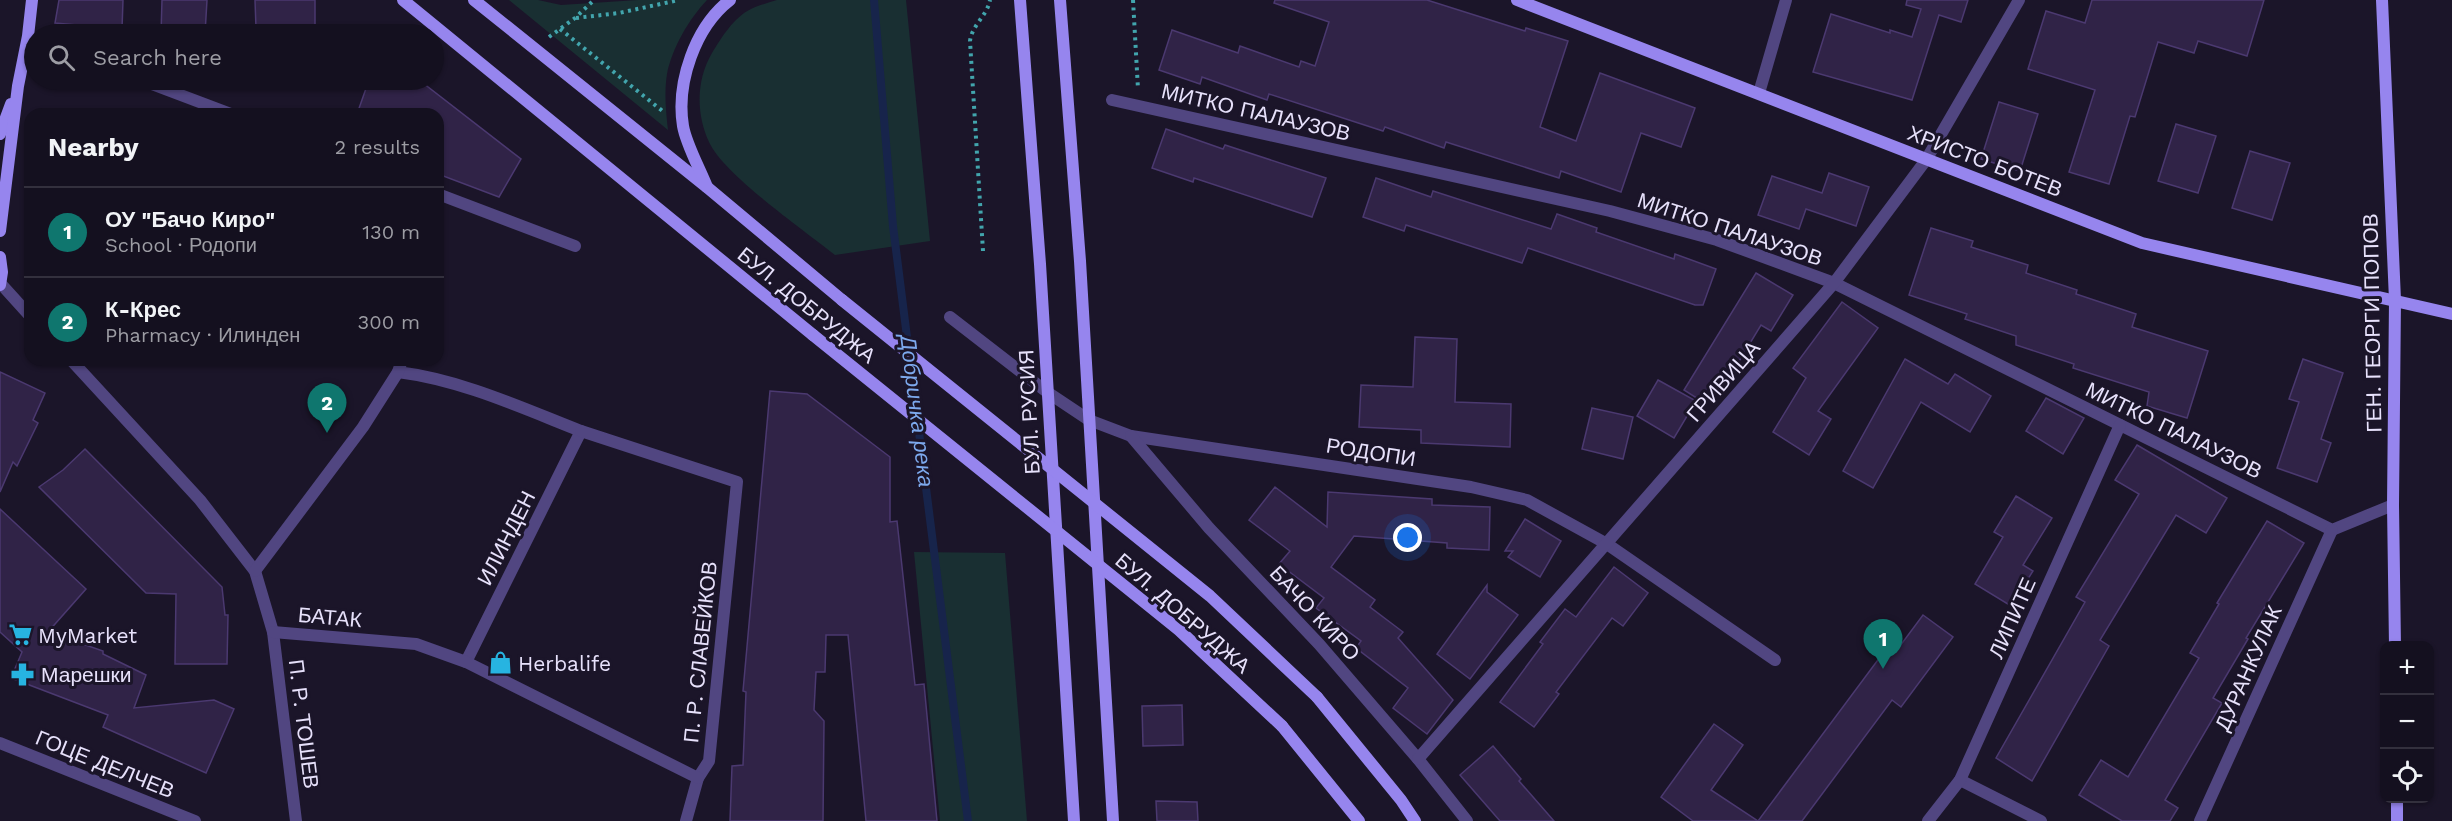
<!DOCTYPE html>
<meta charset="utf-8">
<style>
:root{--surface:#14101f;--page:#1d1928;--text:#f1f3f6;--muted:#9d9da4;--line:#33303d;--accent:#0f766e}
body{margin:0;font-family:"Work Sans",sans-serif;background:var(--page);color:var(--text)}
.controls{position:absolute;right:18px;bottom:18px;display:grid;overflow:hidden;border-radius:12px;box-shadow:0 2px 4px #0004}
.controls button{width:54px;height:54px;display:grid;place-items:center;padding:0;border:0;border-bottom:2px solid var(--line);background:var(--surface);color:var(--text);font:30px sans-serif}
.you{position:absolute;left:1408px;top:538px;width:21px;height:21px;margin:-15px;border:4px solid #fff;border-radius:50%;background:#1a73e8;box-shadow:0 0 0 9px #1a73e833}
.badge{display:grid;place-items:center;width:39px;height:39px;border-radius:50%;background:var(--accent);color:#fff;font-size:20px;font-weight:700}
.pin{position:absolute;translate:-50% -50px;filter:drop-shadow(0 2px 3px #0008)}
.pin::after{content:'';position:absolute;top:32px;width:21px;height:18px;background:inherit;clip-path:polygon(0 0,100% 0,50% 100%)}
.list{margin:0;padding:0;list-style:none}
h2{display:flex;justify-content:space-between;align-items:center;height:78px;margin:0;padding:0 24px;font-size:26px}
h2 small{font-size:20px;font-weight:400;color:var(--muted)}
.list li{display:grid;grid-template-columns:39px 1fr auto;gap:18px;align-items:center;box-sizing:border-box;height:90px;padding:0 24px;border-top:2px solid var(--line)}
.list b{display:block;font-size:22px;white-space:nowrap}
.list p{margin:0;font-size:20px;white-space:nowrap;color:var(--muted)}
.list em{font-size:20px;font-style:normal;color:var(--muted)}
.icon{flex:none;width:33px;height:33px;fill:none;stroke:currentColor;stroke-width:2;stroke-linecap:round;stroke-linejoin:round}
.map{position:relative;flex:none;width:2452px;height:821px;overflow:hidden}
.search{position:absolute;background:var(--surface);box-shadow:0 2px 4px #0004;left:24px;top:24px;width:420px;height:66px;display:flex;align-items:center;gap:15px;box-sizing:border-box;padding:0 21px;border-radius:33px;color:var(--muted);font-size:22px}
.panel{position:absolute;background:var(--surface);box-shadow:0 2px 4px #0004;left:24px;top:108px;width:420px;height:258px;border-radius:18px}
.map>svg:first-child{display:block}
.green{fill:#192f32}
.lines{fill:none;stroke-linecap:round;stroke-linejoin:round}
.stream{stroke:#17244b;stroke-width:8}
.building{fill:#302347;stroke:#4b3970;stroke-width:1.5}
.path{stroke:#42a5ad;stroke-width:4;stroke-dasharray:3 4.5;stroke-linecap:butt}
.lane{stroke:#514681;stroke-width:12}
.street{stroke:#514681;stroke-width:12}
.secondary{stroke:#9685ee;stroke-width:12}
.secondary-bridge{stroke:#9685ee;stroke-width:12}
.labels{text-anchor:middle;dominant-baseline:central;stroke-width:6;stroke-linejoin:round;paint-order:stroke}
.street-label{font-size:21px;fill:#e7e1fb;stroke:#1b1529}
.poi-label{font-size:21px;fill:#e7e1fb;stroke:#1b1529;text-anchor:start}
.water-label{font-size:22px;font-style:italic;fill:#7da9ed;stroke:#1b1529}
</style>
<div class="map">
<svg width="2452" height="821" viewBox="0 0 2452 821">
<rect width="100%" height="100%" fill="#1b1529"/>
<g class="green">
<path d="M509,0H538L561,5L638,0H707C689,19 672,48 667,74C664,92 666,112 668,130Z"/>
<path d="M777,0H906L930,241L835,255C804,230 724,175 709,142C696,114 696,80 712,53C721,38 734,17 751,9C759,5 768,3 777,0Z"/>
<polygon points="914,552 1005,553 1027,821 940,821"/>
</g>
<g class="lines">
<polyline class="stream" points="874,0 893,226 968,821"/>
</g>
<g class="building">
<polygon points="59,0 123,0 122,29 55,23"/>
<polygon points="162,0 207,0 205,34 161,34"/>
<polygon points="255,0 315,0 315,28 285,31 256,28"/>
<polygon points="1275,0 1427,0 1525,31 1526,28 1568,41 1540,127 1576,141 1600,73 1695,108 1681,147 1641,133 1621,192 1561,171 1559,178 1446,142 1444,148 1385,127 1383,131 1269,94 1267,100 1202,77 1200,84 1159,70 1172,30 1238,53 1240,46 1299,67 1301,61 1315,66 1329,22 1274,3"/>
<polygon points="1907,0 1968,0 1961,22 1939,15 1912,100 1813,72 1831,14 1890,33 1890,30 1912,37 1921,9 1906,5"/>
<polygon points="2092,0 2264,0 2247,56 2198,41 2194,53 2158,42 2135,117 2130,116 2109,184 2069,172 2095,90 2028,69 2046,11 2085,23"/>
<polygon points="369,80 419,80 521,159 499,197 438,174 438,114 357,114"/>
<polygon points="1999,102 2038,114 2020,171 1981,159"/>
<polygon points="2176,124 2216,136 2198,193 2158,181"/>
<polygon points="1166,129 1223,149 1225,145 1326,178 1312,217 1194,178 1193,182 1152,168"/>
<polygon points="2250,151 2290,163 2272,220 2232,208"/>
<polygon points="1829,173 1869,187 1856,226 1806,209 1799,229 1758,215 1772,176 1822,193"/>
<polygon points="1376,178 1431,197 1433,191 1551,229 1557,214 1597,228 1596,232 1674,259 1675,254 1716,269 1703,305 1695,305 1528,248 1522,263 1406,225 1404,231 1363,217"/>
<polygon points="1931,228 1973,241 1971,247 2028,265 2026,273 2077,290 2076,294 2136,314 2132,327 2208,351 2187,418 2147,406 2149,392 2073,368 2074,364 2016,345 2016,336 1965,319 1967,314 1909,295"/>
<polygon points="1756,273 1793,295 1771,331 1761,325 1735,368 1730,365 1706,404 1684,390"/>
<polygon points="1842,302 1878,328 1818,411 1831,419 1809,455 1773,432 1806,378 1793,368"/>
<polygon points="1415,337 1457,339 1455,402 1511,404 1510,447 1421,443 1421,430 1359,427 1361,385 1413,387"/>
<polygon points="1905,359 1948,384 1955,374 1991,396 1970,432 1921,402 1873,488 1843,471"/>
<polygon points="2303,359 2343,373 2321,439 2331,443 2317,482 2277,468 2299,402 2289,399"/>
<polygon points="0,372 45,393 33,420 38,423 17,466 13,462 0,492"/>
<polygon points="1658,380 1696,401 1674,438 1637,416"/>
<polygon points="770,391 807,394 890,457 890,522 897,521 915,685 924,684 937,821 866,821 848,635 826,635 825,672 816,672 814,710 824,721 823,821 730,821 732,766 743,765 746,692 743,691"/>
<polygon points="2046,398 2084,418 2063,454 2026,431"/>
<polygon points="1592,408 1633,417 1623,459 1582,449"/>
<polygon points="2137,445 2227,498 2206,533 2176,515 2100,640 2109,646 2032,781 1996,758 2085,602 2076,597 2139,494 2115,480"/>
<polygon points="85,449 222,587 225,615 228,615 227,664 175,664 176,594 146,593 39,487 63,470"/>
<polygon points="1275,487 1327,527 1328,492 1432,499 1432,505 1490,507 1489,550 1447,548 1447,543 1354,536 1331,567 1375,600 1370,607 1403,632 1398,638 1453,700 1427,734 1393,708 1408,688 1356,648 1361,641 1316,608 1324,598 1279,564 1290,551 1249,520"/>
<polygon points="2016,496 2052,518 2023,565 2033,571 2011,606 1975,584 2003,537 1994,532"/>
<polygon points="0,509 86,589 48,632 103,651 103,654 146,675 134,708 214,700 234,709 206,773 103,727 108,715 11,678 22,652 0,632"/>
<polygon points="1525,519 1561,541 1540,577 1508,557 1513,551 1505,551"/>
<polygon points="2267,521 2304,543 2246,638 2248,639 2213,698 2222,703 2165,800 2178,808 2170,821 2122,821 2079,795 2101,760 2128,777 2199,658 2190,653 2219,604 2217,603"/>
<polygon points="1614,567 1648,593 1623,626 1612,618 1556,692 1559,694 1534,727 1500,702 1543,644 1540,642 1565,609 1576,617"/>
<polygon points="1487,585 1487,592 1518,615 1470,679 1437,654"/>
<polygon points="1923,615 1953,637 1901,707 1892,700 1802,821 1758,821 1889,645 1897,650"/>
<polygon points="1182,705 1183,745 1143,746 1142,706"/>
<polygon points="1714,724 1743,745 1711,790 1758,821 1693,821 1661,797"/>
<polygon points="1493,746 1521,779 1519,781 1554,821 1500,821 1460,775"/>
<polygon points="1156,801 1197,802 1198,821 1157,821"/>
</g>
<g class="lines">
<g class="path">
<polyline points="1133,0 1138,89"/>
<polyline points="576,18 619,13 679,0"/>
<polyline points="560,29 665,113"/>
<polyline points="549,37 575,18 594,0"/>
<path d="M983,251L970,41C972,25 987,16 990,0"/>
</g>
<polyline class="lane" points="1759,93 1786,0"/>
<g class="street">
<polyline points="141,80 231,114"/>
<polyline points="1112,100 1610,211 1717,240 1834,283 2332,530 2393,505"/>
<polyline points="438,194 575,246"/>
<polyline points="1,284 30,316"/>
<polyline points="950,317 1047,392 1089,420 1131,436 1471,487 1527,500 1607,544 1775,660"/>
<polyline points="71,360 200,500 255,571 273,632 296,821"/>
<path d="M398,372C462,380 522,408 581,431L466,662"/>
<polyline points="581,431 737,482 709,761 698,778 686,821"/>
<polyline points="1131,436 1209,528 1319,644 1418,759 1467,821"/>
<polyline points="255,571 363,427 398,372 402,360"/>
<polyline points="273,632 416,644 466,662 698,778"/>
<polyline points="0,743 195,821"/>
<polyline points="1418,759 1834,283 1926,160 2019,0"/>
<polyline points="1960,780 2041,821"/>
<polyline points="1928,821 1960,780 2120,425"/>
<polyline points="2200,821 2332,530"/>
</g>
<g class="secondary">
<polyline points="403,0 813,335"/>
<polyline points="474,0 708,188 842,300"/>
<polyline points="1020,0 1040,264 1074,821"/>
<polyline points="1060,0 1080,261 1113,821"/>
<polyline points="1517,0 2142,243 2452,314"/>
<polyline points="2382,0 2395,300 2393,505 2395,646"/>
<polyline points="0,134 11,104"/>
<path d="M707,187C700,169 686,144 683,126C676,83 695,27 730,0"/>
<polyline points="0,231 18,86 28,36 32,0"/>
<polyline points="0,257 2,272 0,285"/>
<polyline points="1317,697 1401,800 1415,821"/>
<polyline points="1282,726 1359,821"/>
<polyline points="2397,798 2397,821"/>
</g>
<g class="secondary-bridge">
<polyline points="842,300 1210,596 1317,697"/>
<polyline points="813,335 1179,630 1282,726"/>
</g>
</g>
<defs>
<symbol id="supermarket-bare" viewBox="-9 -9 18 18"><path d="M-6-5.5h2.5l.6 2H6L4.5 2H-2.5L-4.4-4H-6ZM-1.5 3.2a1.3 1.3 0 1 0 .1 0ZM3 3.2a1.3 1.3 0 1 0 .1 0Z" fill="#27b4e1" stroke="#1b1529" stroke-width="2.5" paint-order="stroke"/></symbol>
<symbol id="shop-bare" viewBox="-9 -9 18 18"><path d="M-5-2.5h2.3a2.7 3.5 0 0 1 5.4 0H5L5.5 6h-11ZM-1.5-2.5h3a1.5 2.3 0 0 0-3 0Z" fill="#27b4e1" stroke="#1b1529" stroke-width="2.5" paint-order="stroke"/></symbol>
<symbol id="pharmacy-bare" viewBox="-9 -9 18 18"><path d="M-2-6h4v4h4v4h-4v4h-4v-4h-4v-4h4Z" fill="#27b4e1" stroke="#1b1529" stroke-width="2.5" paint-order="stroke"/></symbol>
</defs>
<g fill-rule="evenodd">
<use href="#supermarket-bare" x="4" y="618" width="33" height="33"/>
<use href="#shop-bare" x="484" y="646" width="33" height="33"/>
<use href="#pharmacy-bare" x="6" y="658" width="33" height="33"/>
</g>
<g class="labels">
<g class="street-label">
<text transform="translate(1256 112) rotate(13)">МИТКО ПАЛАУЗОВ</text>
<text transform="translate(1985 161) rotate(21)">ХРИСТО БОТЕВ</text>
<text transform="translate(1730 229) rotate(18)">МИТКО ПАЛАУЗОВ</text>
<text transform="translate(807 305) rotate(39)">БУЛ. ДОБРУДЖА</text>
<text transform="translate(2372 323) rotate(-91)">ГЕН. ГЕОРГИ ПОПОВ</text>
<text transform="translate(1723 381) rotate(-49)">ГРИВИЦА</text>
<text transform="translate(1029 412) rotate(-93)">БУЛ. РУСИЯ</text>
<text transform="translate(2174 430) rotate(26)">МИТКО ПАЛАУЗОВ</text>
<text transform="translate(1371 452) rotate(9)">РОДОПИ</text>
<text transform="translate(506 538) rotate(-63)">ИЛИНДЕН</text>
<text transform="translate(1183 613) rotate(41)">БУЛ. ДОБРУДЖА</text>
<text transform="translate(1315 613) rotate(47)">БАЧО КИРО</text>
<text transform="translate(330 617) rotate(5)">БАТАК</text>
<text transform="translate(2012 618) rotate(-66)">ЛИПИТЕ</text>
<text transform="translate(700 652) rotate(-84)">П. Р. СЛАВЕЙКОВ</text>
<text transform="translate(2248 668) rotate(-66)">ДУРАНКУЛАК</text>
<text transform="translate(304 724) rotate(83)">П. Р. ТОШЕВ</text>
<text transform="translate(105 764) rotate(22)">ГОЦЕ ДЕЛЧЕВ</text>
</g>
<g class="poi-label">
<text x="38" y="635">MyMarket</text>
<text x="518" y="663">Herbalife</text>
<text x="41" y="674">Марешки</text>
</g>
<g class="water-label">
<text transform="translate(917 411) rotate(83)">Добричка река</text>
</g>
</g>
</svg>
<div class="controls">
<button>+</button>
<button>−</button>
<button><svg class="icon" aria-label="locate" viewBox="0 0 24 24"><circle cx="12" cy="12" r="6"/><path d="M12 2v4M12 18v4M2 12h4M18 12h4"/></svg></button>
</div>
<div class="you"></div>
<div class="pin badge" style="left:1883px;top:669px">1</div>
<div class="pin badge" style="left:327px;top:433px">2</div>
<div class="search"><svg class="icon" aria-label="search" viewBox="0 0 24 24"><circle cx="10" cy="10" r="6"/><path d="M15 15l6 6"/></svg>Search here</div>
<section class="panel">
<h2>Nearby<small>2 results</small></h2>
<ul class="list">
<li><span class="badge">1</span><div><b>ОУ &quot;Бачо Киро&quot;</b><p>School · Родопи</p></div><em>130 m</em></li>
<li><span class="badge">2</span><div><b>К-Крес</b><p>Pharmacy · Илинден</p></div><em>300 m</em></li>
</ul>
</section>
</div>
